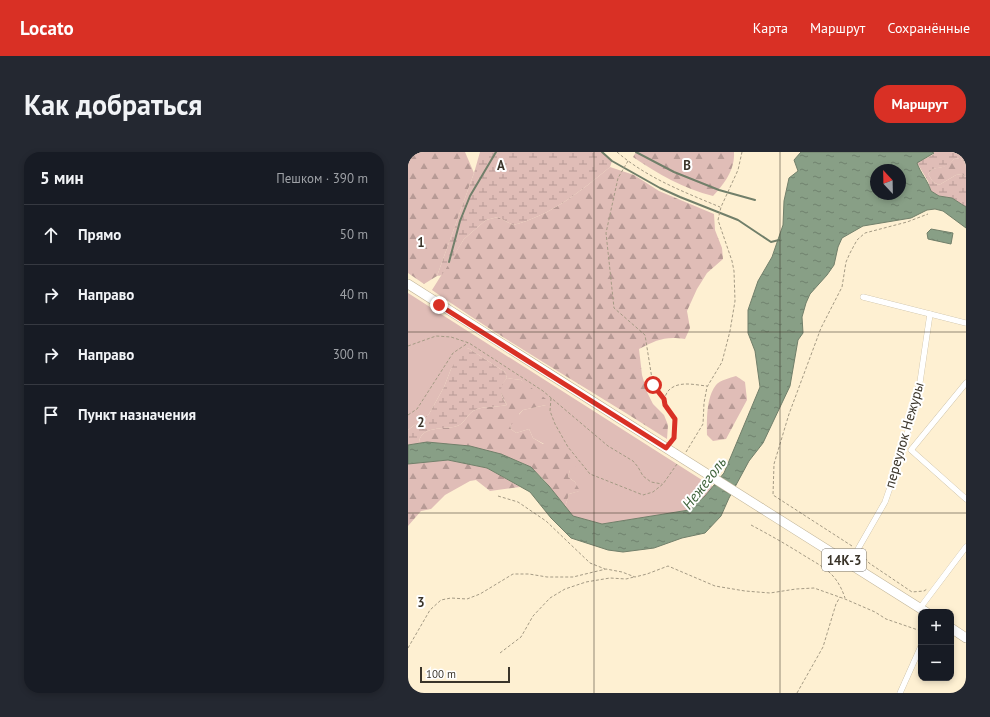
<!DOCTYPE html>
<html lang="ru">
<meta charset="utf-8">
<style>
:root{--surface:#171b24;--page:#242831;--text:#f1f3f6;--muted:#9ea1a6;--line:#363941;--accent:#d93025}
body{margin:0;font-family:"PT Sans",sans-serif;background:var(--page);color:var(--text)}
.controls{position:absolute;right:12px;bottom:12px;display:grid;overflow:hidden;border-radius:8px;box-shadow:0 2px 6px #0003}
.controls button{width:36px;height:36px;display:grid;place-items:center;padding:0;border:0;border-bottom:1px solid var(--line);background:var(--surface);color:var(--text);font:20px sans-serif}
.compass{position:absolute;left:462px;top:12px;width:36px;height:36px;border-radius:50%;background:var(--surface);box-shadow:0 2px 6px #0003;rotate:338deg}
.scale{position:absolute;left:12px;bottom:10px;width:90px;box-sizing:border-box;padding-left:4px;border:2px solid #3a3429;border-top:0;font-size:11px;line-height:14px;white-space:nowrap;color:#3a3429;-webkit-text-stroke:3px #fff;paint-order:stroke}
.stop{position:absolute;width:12px;height:12px;margin:-9px;border:3px solid #d93025;border-radius:50%;background:#fff}
.stop.end{background:#d93025;border-color:#fff;box-shadow:0 1px 4px #0008}
.list{margin:0;padding:0;list-style:none}
h2{display:flex;justify-content:space-between;align-items:center;height:52px;margin:0;padding:0 16px;font-size:17px}
h2 small{font-size:13px;font-weight:400;color:var(--muted)}
.list li{display:grid;grid-template-columns:26px 1fr auto;gap:12px;align-items:center;box-sizing:border-box;height:60px;padding:0 16px;border-top:1px solid var(--line)}
.list b{display:block;font-size:15px;white-space:nowrap}
.list em{font-size:13px;font-style:normal;color:var(--muted)}
.icon{flex:none;width:22px;height:22px;fill:none;stroke:currentColor;stroke-width:2;stroke-linecap:round;stroke-linejoin:round}
.map{position:relative;flex:none;width:558px;height:541px;overflow:hidden;border-radius:16px}
header{display:flex;align-items:center;gap:24px;box-sizing:border-box;height:56px;padding:0 20px;background:var(--accent);color:#fff}
header strong{font-size:19px}
nav{display:flex;gap:22px;margin-inline-start:auto;font-size:14px}
.intro{display:flex;align-items:center;justify-content:space-between;box-sizing:border-box;height:96px;padding:0 24px}
h1{margin:0;font-size:28px}
.button{padding:10px 18px;border-radius:16px;background:var(--accent);color:#fff;font-size:14px;font-weight:700}
main{display:flex;gap:24px;padding:0 24px}
aside{flex:1;background:var(--surface);border-radius:16px;box-shadow:0 2px 6px #0003}
.map>svg:first-child{display:block}
.grass{fill:#e0bdb7}
.forest{fill:url(#forest-firs)}
.wetland{fill:url(#wetland-marsh)}
.water{fill:url(#water-ripples);stroke:#717f6a;fill-rule:evenodd}
.lines{fill:none;stroke-linecap:round;stroke-linejoin:round}
.stream{stroke:#717f6a;stroke-width:2}
.street-casing{stroke:#c1b497;stroke-width:6}
.primary-casing{stroke:#c1b497;stroke-width:10}
.path{stroke:#a49a84;stroke-width:1;stroke-dasharray:3 2;stroke-linecap:butt}
.street{stroke:#fff;stroke-width:5.5}
.primary{stroke:#fff;stroke-width:9}
.primary-bridge-casing{stroke:#c1b497;stroke-width:10;stroke-linecap:butt}
.primary-bridge{stroke:#fff;stroke-width:9}
.route{stroke:#d93025;stroke-width:5}
.grid{fill:none;stroke:#3a3429;stroke-width:1;stroke-opacity:0.55}
.labels{text-anchor:middle;dominant-baseline:central;stroke-width:4;stroke-linejoin:round;paint-order:stroke}
.shield{fill:#fff;stroke:#757169;stroke-width:1}
.shield-label{font-size:13px;font-weight:bold;fill:#3a3429}
.street-label{font-size:14px;fill:#3a3429;stroke:#fff}
.water-label{font-size:15px;font-style:italic;fill:#3e623a;stroke:#fff}
.grid-label{font-size:13px;text-anchor:middle;font-weight:bold;fill:#3a3429;stroke:#fff;stroke-width:4;stroke-linejoin:round;paint-order:stroke}
</style>
<header>
<strong>Locato</strong>
<nav><a>Карта</a><a>Маршрут</a><a>Сохранённые</a></nav>
</header>
<div class="intro"><h1>Как добраться</h1><a class="button">Маршрут</a></div>
<main>
<aside>
<h2>5 мин<small>Пешком · 390 m</small></h2>
<ul class="list">
<li><svg class="icon" aria-label="ahead" viewBox="0 0 24 24"><path d="M12 20V5M6 11l6-6 6 6"/></svg><div><b>Прямо</b></div><em>50 m</em></li>
<li><svg class="icon" aria-label="right" viewBox="0 0 24 24"><path d="M7 20v-9h11M14 6l5 5-5 5"/></svg><div><b>Направо</b></div><em>40 m</em></li>
<li><svg class="icon" aria-label="right" viewBox="0 0 24 24"><path d="M7 20v-9h11M14 6l5 5-5 5"/></svg><div><b>Направо</b></div><em>300 m</em></li>
<li><svg class="icon" aria-label="arrive" viewBox="0 0 24 24"><path d="M6 21V4h12l-3 4 3 4H6"/></svg><div><b>Пункт назначения</b></div></li>
</ul>
</aside>
<div class="map">
<svg width="558" height="541" viewBox="0 0 558 541">
<defs>
<pattern id="forest-firs" width="22" height="20" patternUnits="userSpaceOnUse"><rect width="22" height="20" fill="#e0bdb7"/><path d="M5 1l3.5 6h-7zM16 11l3.5 6h-7z" fill="#b79a95"/></pattern>
<pattern id="wetland-marsh" width="20" height="14" patternUnits="userSpaceOnUse"><rect width="20" height="14" fill="#e0bdb7"/><path d="M1 5h8M5 5V1M11 12h8M15 12V8" fill="none" stroke="#b79a95"/></pattern>
<pattern id="water-ripples" width="26" height="14" patternUnits="userSpaceOnUse"><rect width="26" height="14" fill="#889f86"/><path d="M2 4q2-2 4 0t4 0M15 11q2-2 4 0t4 0" fill="none" stroke="#70826e"/></pattern>
</defs>
<rect width="100%" height="100%" fill="#fef0d2"/>
<polygon class="grass" points="0,141 305,335 297,344 281,358 194,372 165,364 157,355 161,342 171,339 167,330 160,325 162,318 136,292 125,286 121,277 108,281 103,277 102,273 115,258 138,253 113,228 99,226 97,220 60,196 43,217 36,235 21,262 0,278"/>
<g class="forest">
<polygon points="0,0 57,0 66,21 29,124 16,132 0,121"/>
<path d="M228,0H326C327,18 316,32 305,44C276,37 250,22 225,5Z"/>
<path d="M552,6L558,12V25L554,22L548,23L531,33L525,30L520,22L525,17C536,14 538,16 546,7Z"/>
<path d="M202,15L226,23L251,39L306,62L307,78L314,96L315,107L299,121L289,137L279,159L282,176L277,187C256,184 249,188 231,197L234,223L239,240L245,252L256,263L260,273L259,287C181,237 100,191 24,138L56,87L78,68L90,65L105,73C142,64 173,39 202,15Z"/>
<path d="M328,224L337,230L339,248L318,287L305,289L299,283C299,267 298,246 308,233C312,228 322,226 328,224Z"/>
<path d="M99,226L113,228L138,247V253L115,258L111,262V269L102,273L103,277L108,281L121,277L125,286L135,292L146,288L155,295L168,314L162,318L160,325L167,330L172,339L161,342L157,355C147,342 137,326 123,316C106,303 31,288 11,292C11,273 37,278 49,274C56,272 59,263 65,259C75,253 88,256 99,253C92,241 89,237 99,226Z"/>
<polygon points="40,308 79,316 112,335 82,339 68,328 62,329 37,343 23,357 13,359 0,374 0,312"/>
</g>
<g class="wetland">
<path d="M72,0H194L204,9L202,15C173,39 142,64 105,73L90,65L78,68L56,87L34,123L29,124L66,21Z"/>
<polygon points="523,0 558,0 558,12 552,6 546,7 540,14 525,17 520,22 525,30 531,33 548,23 554,22 558,25 558,55 544,46 531,44 523,39 520,29 509,11 526,2"/>
<path d="M60,196L97,220L99,226C90,237 92,242 99,253C88,256 75,253 65,259C59,263 56,272 49,274C37,278 11,273 11,292L0,293V278L21,262L36,235L43,217L53,200Z"/>
</g>
<g class="water">
<path d="M393,0H523L526,1L509,11C513,22 519,27 523,39L531,44L544,46L558,55V76L535,59L527,57L519,58L503,66L455,74L434,86L430,95L426,113L419,123L402,142L398,151L394,165L395,181L390,188L382,234L355,291L341,309L321,346L313,364L297,381L274,386L246,396L215,400L200,398L163,386L143,366L122,340L79,316L40,308L0,312V293L19,290L62,294L93,302L123,315L141,334L165,364L194,372L281,358L297,344L316,321L352,235L347,199L340,181V158L350,129L364,105L375,73L376,49L381,26L390,19L386,8ZM468,18H492V42H468Z"/>
<polygon points="523,77 545,81 543,92 520,87 519,81"/>
</g>
<g class="lines">
<g class="stream">
<polyline points="194,0 204,9 252,36 272,45 330,68 363,90 371,88"/>
<polyline points="228,0 266,20 311,38 347,48"/>
<polyline points="41,110 52,69 62,44 88,0"/>
</g>
<defs>
<g id="street">
<polyline points="455,145 558,171"/>
<polyline points="558,231 503,298 558,347"/>
<polyline points="450,397 477,350 496,295 512,230 522,162"/>
<polyline points="512,456 558,395"/>
<polyline points="492,541 513,494"/>
</g>
<g id="primary">
<polyline points="0,132 266,301"/>
<polyline points="353,356 518,460"/>
<polyline points="543,476 558,486"/>
</g>
</defs>
<use href="#street" class="street-casing"/>
<use href="#primary" class="primary-casing"/>
<g class="path">
<path d="M209,0C239,26 276,40 312,55"/>
<polyline points="220,9 210,26 198,81 206,156 237,183 245,233 256,247"/>
<polyline points="0,194 28,184 43,185 61,191 135,239 200,294 225,309 230,315 235,324 243,330 254,332"/>
<polyline points="143,246 142,259 147,272 160,295 182,322 235,343 245,340 255,332 269,312"/>
<polyline points="0,263 9,257 45,201 60,191"/>
<path d="M262,290C267,285 268,273 266,267C264,261 258,257 257,250C256,246 258,242 260,239C270,228 287,233 299,234"/>
<polyline points="278,300 295,272 296,251 299,235 314,210 322,179 327,149 326,119 324,109 310,68 313,55 330,18 334,0"/>
<polyline points="90,344 110,350 138,369 182,411 197,417"/>
<path d="M343,373C360,382 376,391 392,401C414,415 428,419 437,446"/>
<polyline points="444,394 365,343 366,312 381,262 413,176 434,135 438,110 442,101 449,88 457,81 499,70 520,62"/>
<polyline points="454,402 461,411 504,440 516,439 519,437"/>
<polyline points="0,496 22,458 33,448 43,446 59,447 72,442 105,422 121,422 139,425 165,425 198,417 214,420 227,425 239,422 260,414 307,434 337,439 362,441 388,437 406,436 437,447 467,460 478,467 513,479"/>
<polyline points="92,501 113,485 125,464 142,446 157,437 178,430 202,426 218,427 226,425"/>
<polyline points="389,541 415,495 428,452 432,445"/>
</g>
<use href="#street" class="street"/>
<use href="#primary" class="primary"/>
<defs>
<polyline id="primary-bridge" points="266,301 353,356"/>
</defs>
<use href="#primary-bridge" class="primary-bridge-casing"/>
<use href="#primary-bridge" class="primary-bridge"/>
</g>
<g class="lines">
<polyline class="route" points="31,153 258,296 266,286 267,267 257,253 256,247 245,233"/>
</g>
<path class="grid" d="M186,0V541M372,0V541M0,180H558M0,361H558"/>
<g class="labels">
<rect class="shield" x="414" y="397" width="44" height="22" rx="3"/>
<g class="shield-label">
<text x="436" y="408">14К-3</text>
</g>
<g class="street-label">
<text transform="translate(496 283) rotate(-74)">переулок Нежуры</text>
</g>
<g class="water-label">
<text transform="translate(296 331) rotate(-52)">Нежеголь</text>
</g>
</g>
<g class="grid-label">
<text x="93" y="18">A</text>
<text x="279" y="18">B</text>
<text x="13" y="95">1</text>
<text x="13" y="275">2</text>
<text x="13" y="455">3</text>
</g>
</svg>
<div class="controls">
<button>+</button>
<button>−</button>
</div>
<svg class="compass" viewBox="-18 -18 36 36"><path d="M0-13l5 13h-10z" fill="#e53935"/><path d="M0 13l5-13h-10z" fill="#9ea1a6"/></svg>
<div class="scale">100 m</div>
<div class="stop" style="left:245px;top:233px"></div>
<div class="stop end" style="left:31px;top:153px"></div>
</div>
</main>
